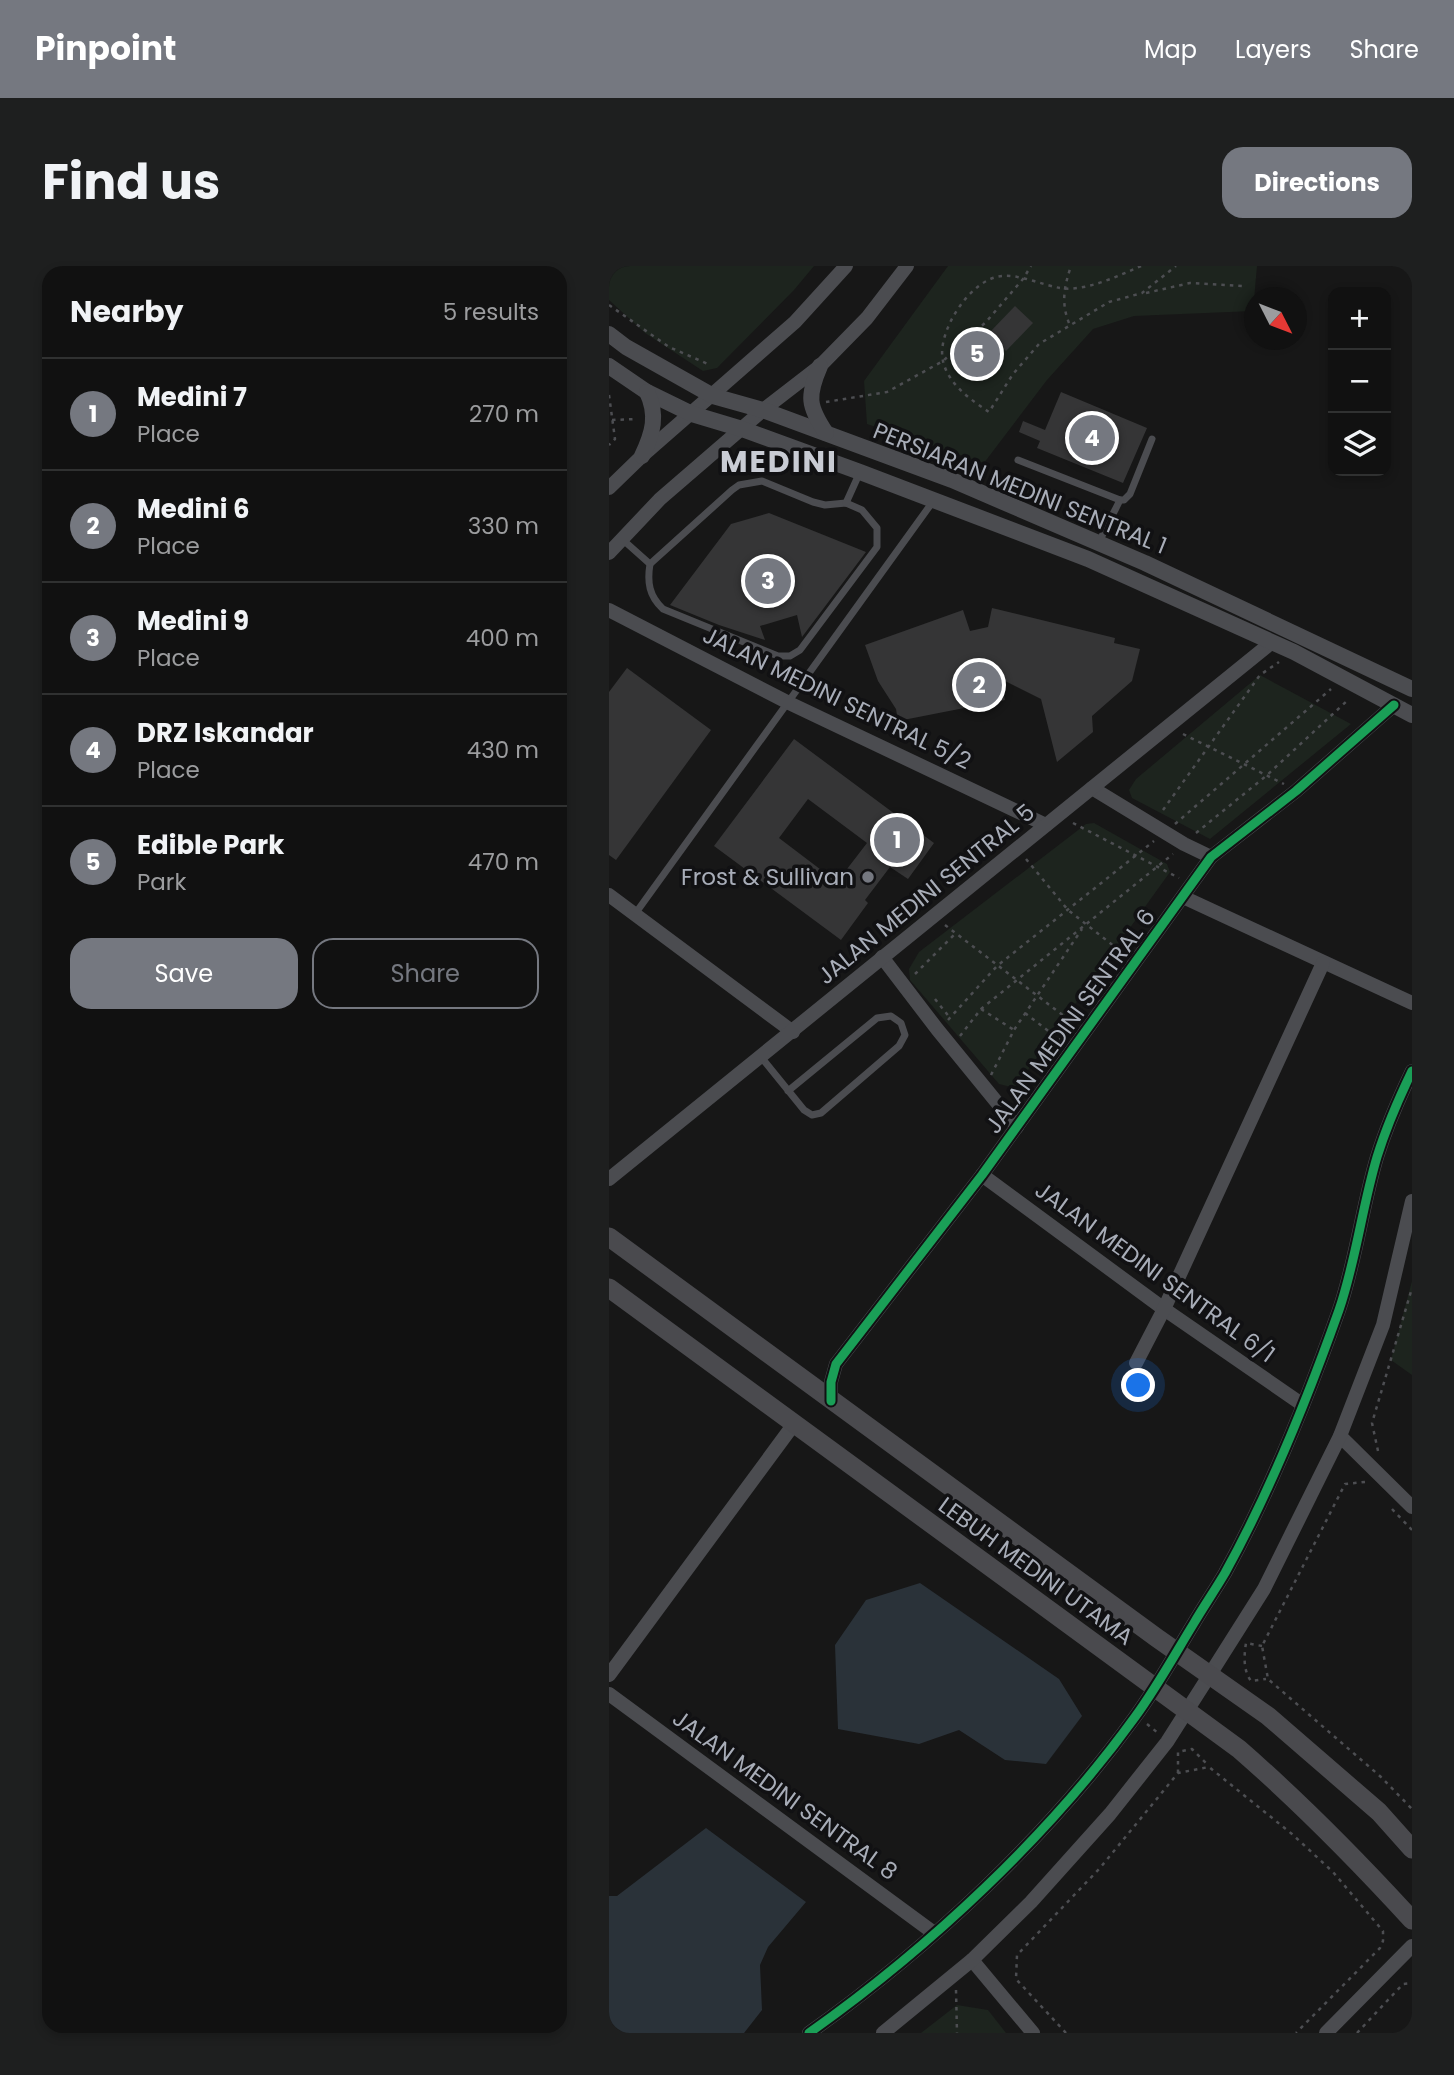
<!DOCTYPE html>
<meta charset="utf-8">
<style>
:root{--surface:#111;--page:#1e1f1f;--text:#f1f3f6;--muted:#9c9d9f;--line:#303131;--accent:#757880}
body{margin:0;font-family:Poppins,sans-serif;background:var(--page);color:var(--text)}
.controls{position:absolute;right:21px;top:21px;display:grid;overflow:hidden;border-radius:14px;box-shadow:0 4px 10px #0003}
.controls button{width:63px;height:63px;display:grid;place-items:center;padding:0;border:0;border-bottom:2px solid var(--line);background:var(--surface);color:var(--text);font:35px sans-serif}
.compass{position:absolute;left:635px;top:21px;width:63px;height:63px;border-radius:50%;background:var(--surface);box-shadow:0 4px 10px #0003;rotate:132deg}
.you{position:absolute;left:530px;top:1120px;width:24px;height:24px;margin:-18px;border:5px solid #fff;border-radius:50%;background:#1a73e8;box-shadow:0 0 0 10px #1a73e833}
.badge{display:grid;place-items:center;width:46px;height:46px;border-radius:50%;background:var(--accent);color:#fff;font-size:23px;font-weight:700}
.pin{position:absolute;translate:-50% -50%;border:4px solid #fff;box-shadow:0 2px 7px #0006}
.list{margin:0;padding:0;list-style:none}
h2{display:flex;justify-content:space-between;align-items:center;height:91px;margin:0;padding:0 28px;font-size:30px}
h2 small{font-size:23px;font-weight:400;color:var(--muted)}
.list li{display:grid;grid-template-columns:46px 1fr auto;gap:21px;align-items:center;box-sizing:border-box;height:112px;padding:0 28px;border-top:2px solid var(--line)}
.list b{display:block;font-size:26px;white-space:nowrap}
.list p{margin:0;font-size:23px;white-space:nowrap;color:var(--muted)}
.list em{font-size:23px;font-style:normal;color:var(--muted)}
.actions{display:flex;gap:14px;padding:21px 28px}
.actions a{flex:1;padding:16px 0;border:2px solid var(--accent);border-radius:21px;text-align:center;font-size:24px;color:var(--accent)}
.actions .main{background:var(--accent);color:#fff}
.icon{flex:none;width:38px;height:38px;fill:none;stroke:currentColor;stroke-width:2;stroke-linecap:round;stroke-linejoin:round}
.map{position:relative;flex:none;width:803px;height:1767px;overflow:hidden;border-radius:21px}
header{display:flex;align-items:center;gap:42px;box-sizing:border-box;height:98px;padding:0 35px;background:var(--accent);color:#fff}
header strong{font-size:33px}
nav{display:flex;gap:38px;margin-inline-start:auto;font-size:24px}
.intro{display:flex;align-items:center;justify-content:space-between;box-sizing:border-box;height:168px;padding:0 42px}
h1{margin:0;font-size:49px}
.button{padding:18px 32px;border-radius:21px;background:var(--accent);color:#fff;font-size:24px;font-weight:700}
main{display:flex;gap:42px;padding:0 42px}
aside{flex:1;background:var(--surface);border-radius:21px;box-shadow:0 4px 10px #0003}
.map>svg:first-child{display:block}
.green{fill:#1d241e}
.water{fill:#2a3239}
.building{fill:#353536;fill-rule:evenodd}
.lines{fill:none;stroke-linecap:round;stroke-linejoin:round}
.path{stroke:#4d4e52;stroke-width:2.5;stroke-dasharray:3.5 5;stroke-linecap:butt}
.service{stroke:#4b4c50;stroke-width:7}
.minor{stroke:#4b4c50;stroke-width:14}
.tertiary{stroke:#4b4c50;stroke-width:16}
.secondary{stroke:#4a4a4e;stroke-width:19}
.cycleway-casing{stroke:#111113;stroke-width:13}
.cycleway{stroke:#1a9f57;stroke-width:9}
.poi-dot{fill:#757880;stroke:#111113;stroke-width:2.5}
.labels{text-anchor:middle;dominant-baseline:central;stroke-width:7;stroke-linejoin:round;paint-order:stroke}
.street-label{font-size:23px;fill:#a8adb8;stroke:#111113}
.poi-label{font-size:23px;fill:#a8adb8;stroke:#111113;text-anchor:end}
.district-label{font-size:30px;font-weight:bold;letter-spacing:2px;fill:#c9ccd4;stroke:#111113}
</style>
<header>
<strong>Pinpoint</strong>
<nav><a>Map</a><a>Layers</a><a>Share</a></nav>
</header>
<div class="intro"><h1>Find us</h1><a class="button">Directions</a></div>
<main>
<aside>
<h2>Nearby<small>5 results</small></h2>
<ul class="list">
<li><span class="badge">1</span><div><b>Medini 7</b><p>Place</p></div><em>270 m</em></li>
<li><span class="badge">2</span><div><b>Medini 6</b><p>Place</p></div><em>330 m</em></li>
<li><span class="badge">3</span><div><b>Medini 9</b><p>Place</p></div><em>400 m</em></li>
<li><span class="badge">4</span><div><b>DRZ Iskandar</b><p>Place</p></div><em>430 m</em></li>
<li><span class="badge">5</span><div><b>Edible Park</b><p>Park</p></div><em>470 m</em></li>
</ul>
<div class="actions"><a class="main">Save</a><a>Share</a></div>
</aside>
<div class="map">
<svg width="803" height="1767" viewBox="0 0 803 1767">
<rect width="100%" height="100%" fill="#171717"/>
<g class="green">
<polygon points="0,0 205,0 185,24 108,102 94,105 36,67 0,34"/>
<polygon points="339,0 648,0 644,45 525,50 484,63 438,114 375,197 258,158 255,115"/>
<polygon points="651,409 742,458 601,573 523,532 520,524 527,513"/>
<polygon points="485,557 558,598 561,606 406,822 390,818 301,714 300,703 310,686 477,558"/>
<polygon points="803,1015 803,1109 782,1094"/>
<polygon points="348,1739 379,1744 397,1767 312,1767"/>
</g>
<g class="water">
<polygon points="311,1317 450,1413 473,1450 437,1498 396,1494 350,1464 310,1478 229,1463 226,1379 257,1334"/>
<polygon points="97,1562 197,1636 159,1681 151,1699 153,1744 135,1767 0,1767 0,1630 8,1630"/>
</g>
<g class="building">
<polygon points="406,40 424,57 397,85 380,67"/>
<polygon points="452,126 538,162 514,217 428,182 431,175 410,166 414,155 436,164"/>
<polygon points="160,247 257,286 193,371 188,349 151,360 156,374 110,359 61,339 122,258"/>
<polygon points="383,342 506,372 505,377 531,383 523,415 483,450 484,466 448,496 432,433 392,413 396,434 289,455 287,443 269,415 256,379 354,344 361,365 379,361"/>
<polygon points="18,402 102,464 7,594 0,589 0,426"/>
<path d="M185,473L325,577L299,613L281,601L256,634L259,637L232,674L105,580ZM199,533L258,577L228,616L170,572Z"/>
</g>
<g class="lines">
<g class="path">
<path d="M532,0C509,10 476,26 451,22C434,19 409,8 393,10C362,12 327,66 334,95C339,118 362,134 380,146L404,108L430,78L500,36L533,27L567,0"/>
<polyline points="537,27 581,17 633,20"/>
<polyline points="0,39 60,81 99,98"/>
<path d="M460,57C452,37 455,21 462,0"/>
<polyline points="0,129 6,173 0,179"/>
<polyline points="217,136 278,126 334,95 377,56 414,13 422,0"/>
<polyline points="3,154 28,153"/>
<polyline points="574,468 675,518"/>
<polyline points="554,544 651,409 670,396"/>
<polyline points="464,557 570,612"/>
<polyline points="566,558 722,423"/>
<polyline points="587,567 657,510 740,433"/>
<polyline points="417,593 459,644 515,688"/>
<polyline points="336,659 464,757"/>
<polyline points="306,708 347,667"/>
<polyline points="326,733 341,752"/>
<polyline points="372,743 405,764"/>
<polyline points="416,747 451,774"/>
<polyline points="339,754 388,700 545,575"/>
<polyline points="351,770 372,743 564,588"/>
<polyline points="382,809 405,764 473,663"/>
<polyline points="769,1185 763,1157 803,1022"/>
<polyline points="756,1216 736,1218 653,1380 659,1413 772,1511 803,1543"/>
<polyline points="783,1243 803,1264"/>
<path d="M653,1380L637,1377C635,1390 634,1404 642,1415L657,1413"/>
<polyline points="538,1458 549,1467"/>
<polyline points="569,1507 569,1486 583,1483 600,1500"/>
<polyline points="347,1724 348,1767"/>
<polyline points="457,1767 407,1713 408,1689 491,1602 569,1507 600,1501 683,1568 724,1606 774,1665 774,1675 771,1682 687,1767"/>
<polyline points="748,1767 794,1718 803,1717"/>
</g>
<g class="service">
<polyline points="409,194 511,234 515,234 521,228 543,173"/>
<path d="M153,215L204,236L216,239L237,237L253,244L268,262V281L191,384L181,390H169L54,343C40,330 38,316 41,298L123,224L130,219Z"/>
<polyline points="237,237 251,206"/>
<polyline points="13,273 41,298"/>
<polyline points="490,276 511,234"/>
<polyline points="26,648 325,234"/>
<polyline points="152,791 195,844 203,849 212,847 290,780 296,769 292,757 282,750 268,752 179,825"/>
</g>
<g class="minor">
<polyline points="0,222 33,190 186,56 237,0"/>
<polyline points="0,287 51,233 154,144 211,100 258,52 298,0"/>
<polyline points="0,344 180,437 437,559"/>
<polyline points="483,522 575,578 602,591"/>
<polyline points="0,629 184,766"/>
<polyline points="574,631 803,737"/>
<polyline points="273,691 328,763 408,861"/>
<polyline points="373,909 555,1043 694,1139"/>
<polyline points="0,913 662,377"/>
<polyline points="527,1097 555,1043 714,697"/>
<polyline points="222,1135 222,1116 227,1098 373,909 602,591 687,525 785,439"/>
<polyline points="731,1170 803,1241"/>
<polyline points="0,1409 185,1158"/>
<polyline points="0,1428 325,1667"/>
<polyline points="363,1694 424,1767"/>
<path d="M200,1767C320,1682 440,1570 526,1451C548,1421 566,1388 585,1357C595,1340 606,1324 616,1307C662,1224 698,1134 730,1044C747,995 753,941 768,891C777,862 790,832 803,805"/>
<polyline points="274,1767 363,1694 422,1636 501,1548 558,1476 600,1410 655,1323 731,1170 774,1059 803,935"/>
<polyline points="717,1767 803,1680"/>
</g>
<g class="tertiary">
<polyline points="0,68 17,81 104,130 154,144 343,214 536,297 803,423"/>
<polyline points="0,100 38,126 83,148 133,163 251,206 479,293 685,386 803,449"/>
<path d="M211,100C198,130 199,140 217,167"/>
<path d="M33,190C44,167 49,149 38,126"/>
</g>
<g class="secondary">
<polyline points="0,971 548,1372 659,1450 770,1546 803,1583"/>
<path d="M0,1022L630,1483C692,1537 748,1594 803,1654"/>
</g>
<defs>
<g id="cycleway">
<polyline points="222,1135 222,1116 227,1098 373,909 602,591 687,525 785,439"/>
<path d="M200,1767C320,1682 440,1570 526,1451C548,1421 566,1388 585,1357C595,1340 606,1324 616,1307C662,1224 698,1134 730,1044C747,995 753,941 768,891C777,862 790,832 803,805"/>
</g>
</defs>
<use href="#cycleway" class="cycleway-casing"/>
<use href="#cycleway" class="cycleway"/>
</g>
<circle class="poi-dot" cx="259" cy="611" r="7"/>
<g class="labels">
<g class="street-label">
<text transform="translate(411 222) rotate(22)">PERSIARAN MEDINI SENTRAL 1</text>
<text transform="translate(228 432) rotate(26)">JALAN MEDINI SENTRAL 5/2</text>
<text transform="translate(317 628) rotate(-39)">JALAN MEDINI SENTRAL 5</text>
<text transform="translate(461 755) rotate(-54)">JALAN MEDINI SENTRAL 6</text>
<text transform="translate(546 1006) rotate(36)">JALAN MEDINI SENTRAL 6/1</text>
<text transform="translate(427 1305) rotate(36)">LEBUH MEDINI UTAMA</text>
<text transform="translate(176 1529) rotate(36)">JALAN MEDINI SENTRAL 8</text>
</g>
<g class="poi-label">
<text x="245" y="611">Frost &amp; Sullivan</text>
</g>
<g class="district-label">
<text x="170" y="195">MEDINI</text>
</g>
</g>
</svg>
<div class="controls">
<button>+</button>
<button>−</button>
<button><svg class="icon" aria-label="layers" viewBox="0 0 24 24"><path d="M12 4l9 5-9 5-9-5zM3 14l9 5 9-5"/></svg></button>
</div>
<svg class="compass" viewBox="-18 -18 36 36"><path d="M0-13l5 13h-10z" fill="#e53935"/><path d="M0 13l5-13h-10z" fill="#9c9d9f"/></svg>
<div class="you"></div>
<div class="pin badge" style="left:288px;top:574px">1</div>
<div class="pin badge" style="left:370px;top:419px">2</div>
<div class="pin badge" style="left:159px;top:315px">3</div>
<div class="pin badge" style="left:483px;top:172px">4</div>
<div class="pin badge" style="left:368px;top:88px">5</div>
</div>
</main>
